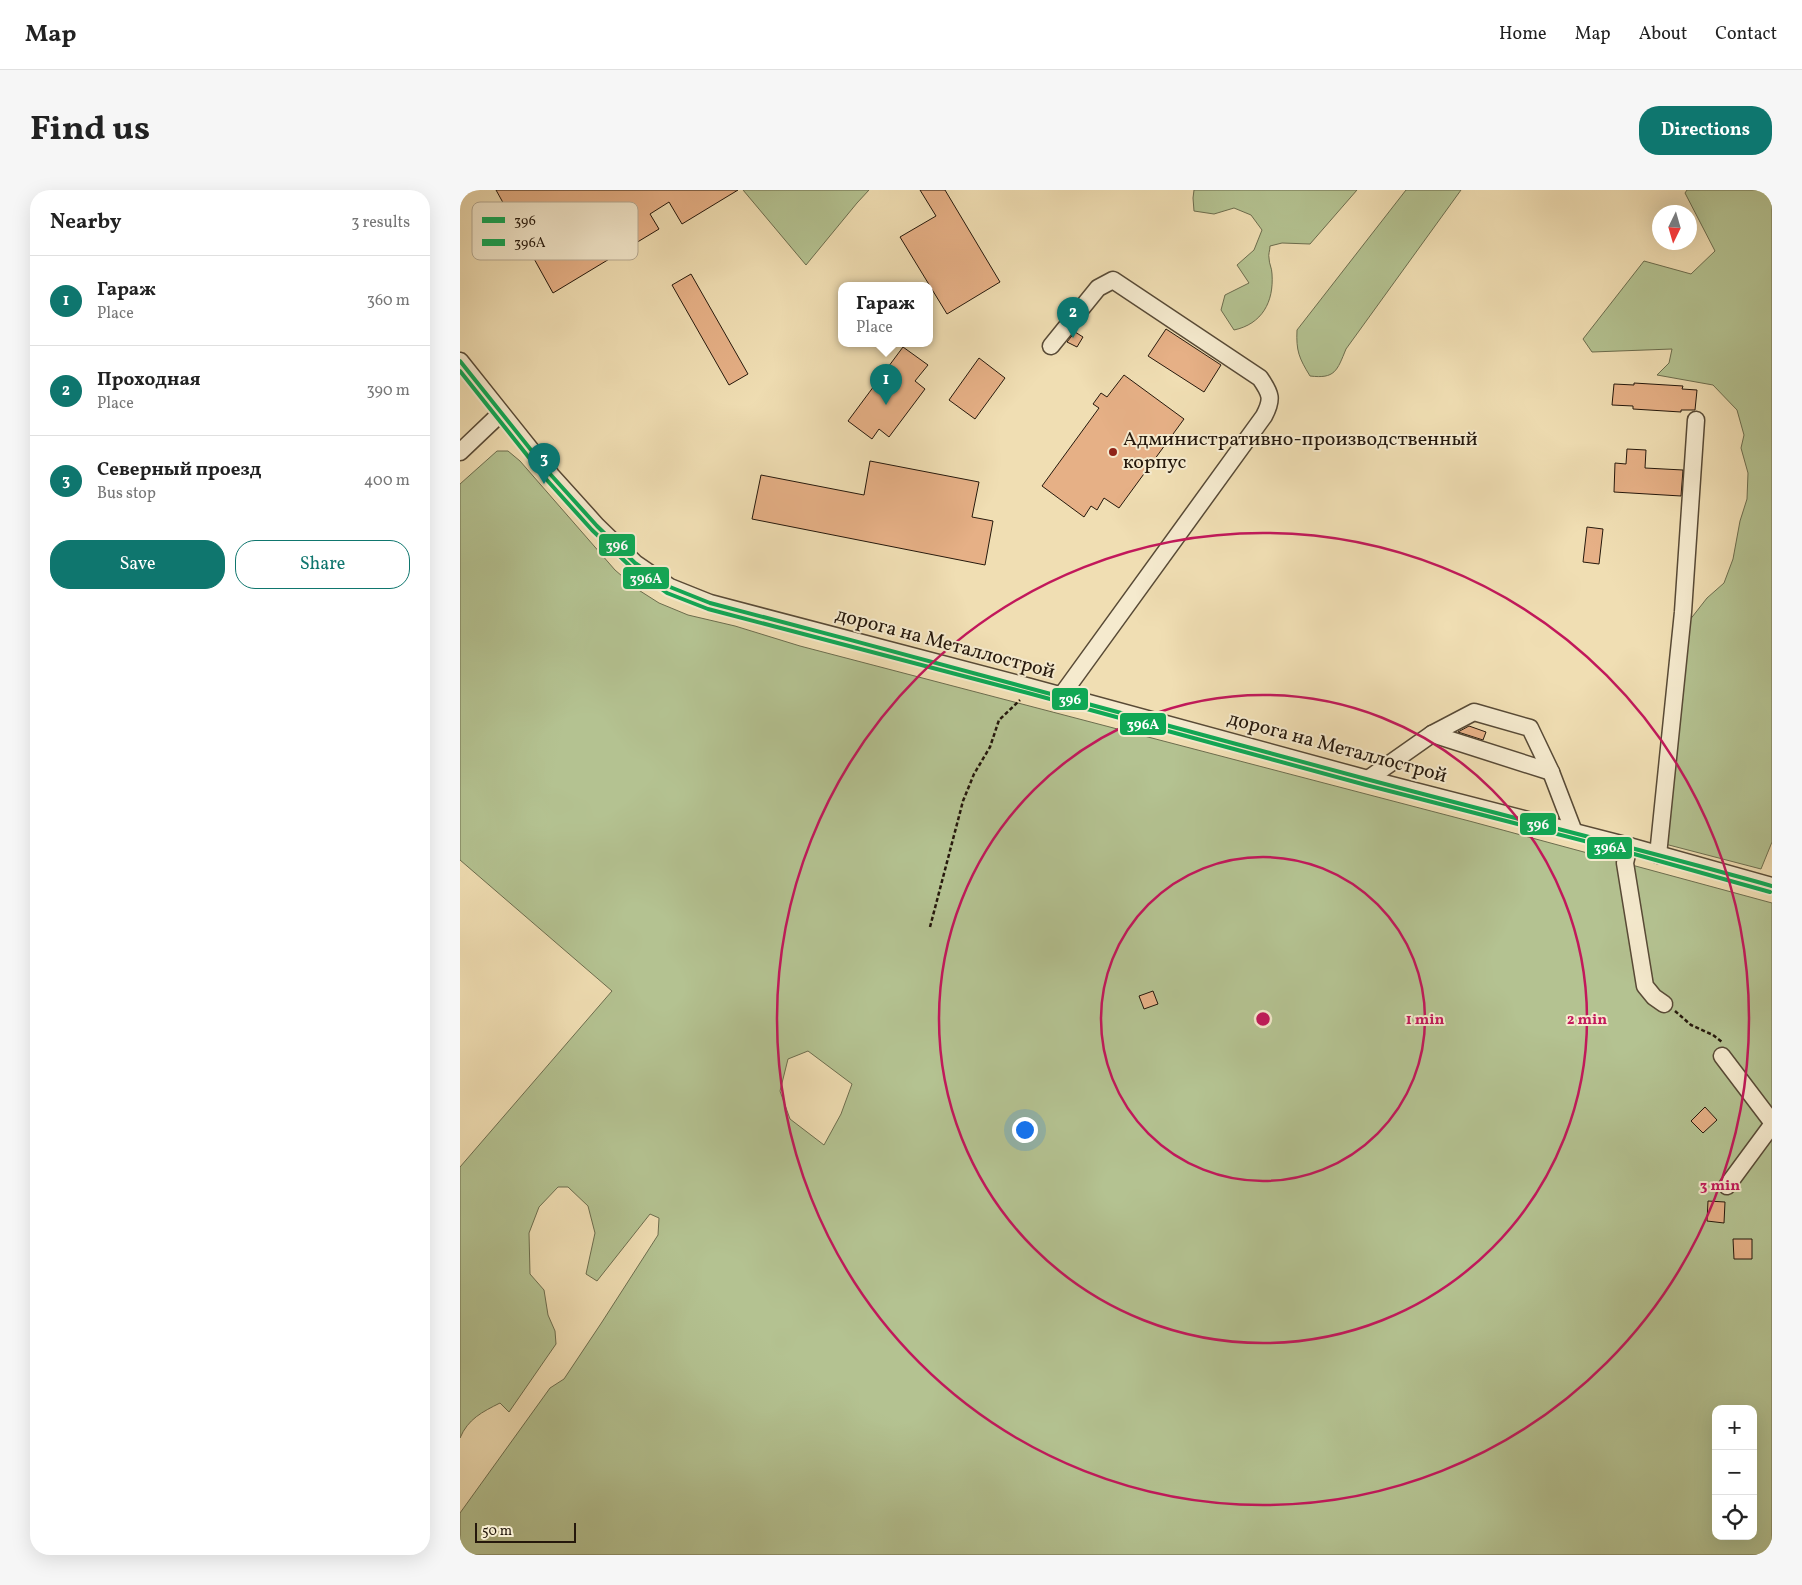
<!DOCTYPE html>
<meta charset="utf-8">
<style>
:root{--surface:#fff;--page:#f6f6f6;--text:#222;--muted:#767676;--line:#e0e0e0;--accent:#0f766e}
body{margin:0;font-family:Vollkorn,serif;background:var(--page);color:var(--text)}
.controls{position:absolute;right:15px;bottom:15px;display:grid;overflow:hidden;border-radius:10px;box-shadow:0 5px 20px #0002}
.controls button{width:45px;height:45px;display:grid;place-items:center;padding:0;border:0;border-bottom:1px solid var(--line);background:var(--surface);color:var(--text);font:25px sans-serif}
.compass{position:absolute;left:1192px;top:15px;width:45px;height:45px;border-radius:50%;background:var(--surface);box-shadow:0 5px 20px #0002;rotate:185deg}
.scale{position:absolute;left:15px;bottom:12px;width:101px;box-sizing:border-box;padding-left:5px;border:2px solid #25180c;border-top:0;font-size:14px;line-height:18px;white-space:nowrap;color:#25180c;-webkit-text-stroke:4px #f5eace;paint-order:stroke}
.you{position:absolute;left:564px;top:939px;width:18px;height:18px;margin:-12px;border:4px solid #fff;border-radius:50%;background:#1a73e8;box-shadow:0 0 0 8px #1a73e833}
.badge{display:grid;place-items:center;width:32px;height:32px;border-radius:50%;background:var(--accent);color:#fff;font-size:16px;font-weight:700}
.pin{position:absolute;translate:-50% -41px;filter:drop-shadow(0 1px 2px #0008)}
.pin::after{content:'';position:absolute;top:26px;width:18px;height:15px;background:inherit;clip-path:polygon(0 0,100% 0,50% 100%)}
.popup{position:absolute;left:378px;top:92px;width:95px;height:65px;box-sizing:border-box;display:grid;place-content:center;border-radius:10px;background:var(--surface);filter:drop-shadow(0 1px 4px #0005);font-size:16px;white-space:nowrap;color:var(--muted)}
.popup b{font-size:19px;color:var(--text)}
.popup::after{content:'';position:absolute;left:50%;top:100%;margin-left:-10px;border:10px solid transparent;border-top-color:var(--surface)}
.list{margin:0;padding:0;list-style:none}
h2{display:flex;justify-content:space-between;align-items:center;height:65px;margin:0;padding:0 20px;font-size:21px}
h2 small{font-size:16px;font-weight:400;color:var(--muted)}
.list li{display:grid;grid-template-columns:32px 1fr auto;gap:15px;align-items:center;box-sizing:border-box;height:90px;padding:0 20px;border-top:1px solid var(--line)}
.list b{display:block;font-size:19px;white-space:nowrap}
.list p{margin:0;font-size:16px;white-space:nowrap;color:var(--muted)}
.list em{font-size:16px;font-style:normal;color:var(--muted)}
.actions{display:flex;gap:10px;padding:15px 20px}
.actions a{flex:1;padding:11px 0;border:1px solid var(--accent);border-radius:20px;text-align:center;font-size:18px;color:var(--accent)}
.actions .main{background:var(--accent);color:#fff}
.icon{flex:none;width:28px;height:28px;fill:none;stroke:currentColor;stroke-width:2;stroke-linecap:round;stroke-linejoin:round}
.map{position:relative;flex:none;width:1312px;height:1365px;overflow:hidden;border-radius:20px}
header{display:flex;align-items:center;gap:30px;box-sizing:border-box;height:70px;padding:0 25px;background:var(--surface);border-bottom:1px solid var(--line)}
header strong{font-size:24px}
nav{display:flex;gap:28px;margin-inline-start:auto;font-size:18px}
.intro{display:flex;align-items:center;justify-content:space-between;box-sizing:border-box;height:120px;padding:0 30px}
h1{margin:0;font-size:35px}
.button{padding:12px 22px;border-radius:20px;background:var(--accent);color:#fff;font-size:18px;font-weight:700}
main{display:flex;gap:30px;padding:0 30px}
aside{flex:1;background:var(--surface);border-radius:20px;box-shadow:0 5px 20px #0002}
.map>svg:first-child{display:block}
.green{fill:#b4c291;stroke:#6c6d4e;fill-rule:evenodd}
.building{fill:#e6b086;stroke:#25180c}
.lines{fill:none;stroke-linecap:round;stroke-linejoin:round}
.minor-casing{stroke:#584a36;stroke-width:19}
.path{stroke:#25180c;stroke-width:2.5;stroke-dasharray:4 2.5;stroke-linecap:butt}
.minor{stroke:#f5eace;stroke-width:16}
.bus-1-casing{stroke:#f5eace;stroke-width:8}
.bus-2-casing{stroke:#f5eace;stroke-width:8}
.bus-1{stroke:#10a855;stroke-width:4}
.bus-2{stroke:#10a855;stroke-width:4}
.ring{fill:none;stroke:#c2185b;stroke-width:2.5}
.poi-dot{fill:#8f2418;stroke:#f5eace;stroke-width:2}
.labels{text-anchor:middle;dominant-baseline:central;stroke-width:4;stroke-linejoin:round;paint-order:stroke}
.poi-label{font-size:20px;fill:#25180c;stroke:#f5eace;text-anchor:start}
.street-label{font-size:20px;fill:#25180c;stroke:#f5eace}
.key{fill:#f5eace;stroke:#b7ab94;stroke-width:1}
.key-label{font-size:14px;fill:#25180c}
.centre{fill:#c2185b;stroke:#f5eace;stroke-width:2.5}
.ring-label{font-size:15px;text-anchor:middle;font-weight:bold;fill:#c2185b;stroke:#f5eace;stroke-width:4;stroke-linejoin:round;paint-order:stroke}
.line-badge{stroke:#f5eace;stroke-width:2}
.badge-label{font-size:14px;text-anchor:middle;font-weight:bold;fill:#fff}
</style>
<header>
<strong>Map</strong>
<nav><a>Home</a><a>Map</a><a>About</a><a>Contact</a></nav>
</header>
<div class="intro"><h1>Find us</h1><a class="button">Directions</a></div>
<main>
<aside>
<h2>Nearby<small>3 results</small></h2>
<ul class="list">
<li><span class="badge">1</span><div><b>Гараж</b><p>Place</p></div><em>360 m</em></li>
<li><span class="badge">2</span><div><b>Проходная</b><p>Place</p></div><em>390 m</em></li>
<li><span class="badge">3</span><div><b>Северный проезд</b><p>Bus stop</p></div><em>400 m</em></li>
</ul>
<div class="actions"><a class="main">Save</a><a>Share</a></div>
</aside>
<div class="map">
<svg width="1312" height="1365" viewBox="0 0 1312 1365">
<rect width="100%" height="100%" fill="#f0deb3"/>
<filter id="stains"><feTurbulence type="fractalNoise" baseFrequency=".004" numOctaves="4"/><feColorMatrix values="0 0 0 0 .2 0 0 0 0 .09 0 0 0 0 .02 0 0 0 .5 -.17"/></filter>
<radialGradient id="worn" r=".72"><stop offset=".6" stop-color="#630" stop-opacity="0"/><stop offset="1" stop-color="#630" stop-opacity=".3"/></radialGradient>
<g class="green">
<polygon points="283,0 409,0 397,13 346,75"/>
<path d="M734,0H897L850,54L822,53L810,56C810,60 808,65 809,68C809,74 812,78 812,84C814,112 802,134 774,140L761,120L765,105L789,93L777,75L794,60L802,40L791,25L774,18L754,24L734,21L733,8Z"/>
<path d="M946,0H1001L886,159C877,181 875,189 850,186C839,168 836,161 837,140Z"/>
<polygon points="1227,0 1312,0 1312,652 1301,679 1205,654 1229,431 1247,408 1264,393 1273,369 1280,331 1287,309 1288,283 1281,258 1284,245 1277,220 1253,195 1197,185 1209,173 1212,159 1132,162 1123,149 1184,71 1231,84 1255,61 1225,3"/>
<path d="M37,261H48L60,271L155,380L177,399L199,413L228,425L275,436L340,456L1013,632L1312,713V1365H0V1323L90,1198L104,1189L142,1132L198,1045L199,1028L190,1024L137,1091L126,1084L135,1043L128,1016L108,997H98L79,1017L69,1043L70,1084L84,1100L88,1125L95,1141L96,1154L49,1222L40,1213C22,1222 8,1229 0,1248V977L152,801L0,670V294ZM348,861L392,894L381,924L364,955L330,929L320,901L328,869ZM1256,1219H1293V1346H1256Z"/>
</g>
<g class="building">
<polygon points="36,0 278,0 222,34 209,12 190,24 199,39 93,103"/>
<polygon points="460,0 485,0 540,92 487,124 440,47 476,26"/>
<polygon points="231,84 288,184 269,195 212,95"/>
<polygon points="706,139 761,175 744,202 688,166"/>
<polygon points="615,142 623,147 617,157 607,152"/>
<polygon points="443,157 468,175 455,191 465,199 429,247 419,239 412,249 388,231"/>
<polygon points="519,168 545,188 515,229 489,210"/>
<polygon points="664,185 724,229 659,318 644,308 637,320 631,316 624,327 582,296 639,218 633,214 641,203 647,207"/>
<polygon points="1174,193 1223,196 1222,199 1237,200 1235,220 1221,220 1221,222 1173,219 1173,216 1152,215 1154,194 1174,195"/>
<polygon points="1167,259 1186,260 1185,278 1223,280 1221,306 1154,302 1155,273 1166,274"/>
<polygon points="410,271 519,292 512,327 533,331 525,375 292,329 301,285 404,305"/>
<polygon points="1127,337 1143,339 1139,374 1123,372"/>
<polygon points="1009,536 1026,542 1023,550 998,542"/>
<polygon points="693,801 698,814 684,819 679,806"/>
<polygon points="1245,917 1257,930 1243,943 1231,931"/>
<polygon points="1248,1011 1265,1012 1264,1033 1247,1031"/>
<polygon points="1273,1049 1292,1049 1292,1069 1274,1069"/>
</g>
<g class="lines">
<defs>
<g id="minor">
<path d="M591,156L638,98L653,90L800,188C811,204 813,209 804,226L601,506"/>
<polyline points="0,171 91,285 137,336 175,373 210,397 250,413 570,497 908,589 1169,656 1312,696"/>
<polyline points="0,262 41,223"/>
<polyline points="972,544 1091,582"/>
<polyline points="908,589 972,544 1014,522 1070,538 1091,582 1114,642"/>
<polyline points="1169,656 1165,673 1185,796 1194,807 1204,814"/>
<polyline points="1198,665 1223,422 1236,230"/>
<polyline points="1262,866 1312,932"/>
<polyline points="1267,996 1312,935"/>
</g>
</defs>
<use href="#minor" class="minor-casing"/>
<g class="path">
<polyline points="470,737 503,611 514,584 530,557 539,530 560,510"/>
<polyline points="1215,821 1231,835 1253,845 1262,852"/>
</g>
<use href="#minor" class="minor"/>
<defs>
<path id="bus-1" d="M0,171L91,285L137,336L175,373L210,397L250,413C469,470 687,530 906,589C1041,625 1177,658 1312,696"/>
<polyline id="bus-2" points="0,181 86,289 132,340 171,377 207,403 248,419 568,503 906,595 1167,662 1310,702"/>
</defs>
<use href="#bus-1" class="bus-1-casing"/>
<use href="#bus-2" class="bus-2-casing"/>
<use href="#bus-1" class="bus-1"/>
<use href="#bus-2" class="bus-2"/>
</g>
<g class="ring">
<circle cx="803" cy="829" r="162"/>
<circle cx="803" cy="829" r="324"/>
<circle cx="803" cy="829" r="486"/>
</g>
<circle class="poi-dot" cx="653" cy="262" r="5"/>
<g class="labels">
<g class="poi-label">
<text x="663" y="250">Административно-производственный<tspan x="663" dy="23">корпус</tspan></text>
</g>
<g class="street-label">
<text transform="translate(485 454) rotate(15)">дорога на Металлострой</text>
<text transform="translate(877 558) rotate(15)">дорога на Металлострой</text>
</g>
</g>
<rect x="12" y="12" width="166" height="58" rx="8" class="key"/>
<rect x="22" y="27" width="23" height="6" fill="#10a855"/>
<rect x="22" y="49" width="23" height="7" fill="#10a855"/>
<g class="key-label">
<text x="54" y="35">396</text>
<text x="54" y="57">396А</text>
</g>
<circle cx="803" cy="829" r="8" class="centre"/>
<g class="ring-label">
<text x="965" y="834">1 min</text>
<text x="1127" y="834">2 min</text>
<text x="1260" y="1000">3 min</text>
</g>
<g class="line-badge">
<rect x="138" y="343" width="38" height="24" rx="5" fill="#10a855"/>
<rect x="162" y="376" width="48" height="24" rx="5" fill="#10a855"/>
<rect x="591" y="497" width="38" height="24" rx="5" fill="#10a855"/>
<rect x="659" y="522" width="48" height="24" rx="5" fill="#10a855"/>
<rect x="1059" y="622" width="38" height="24" rx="5" fill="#10a855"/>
<rect x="1126" y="646" width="47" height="24" rx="5" fill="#10a855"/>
</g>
<g class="badge-label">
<text x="157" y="360">396</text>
<text x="186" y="393">396А</text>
<text x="610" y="514">396</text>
<text x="683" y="539">396А</text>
<text x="1078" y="639">396</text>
<text x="1150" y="662">396А</text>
</g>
<rect width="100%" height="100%" filter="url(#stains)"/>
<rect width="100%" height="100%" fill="url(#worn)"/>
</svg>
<div class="controls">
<button>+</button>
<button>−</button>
<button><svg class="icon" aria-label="locate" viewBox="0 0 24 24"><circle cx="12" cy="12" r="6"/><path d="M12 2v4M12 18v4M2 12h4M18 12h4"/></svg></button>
</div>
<svg class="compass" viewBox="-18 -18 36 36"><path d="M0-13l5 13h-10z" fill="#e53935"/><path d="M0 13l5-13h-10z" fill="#767676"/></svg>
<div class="scale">50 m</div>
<div class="you"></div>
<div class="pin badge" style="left:426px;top:215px">1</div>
<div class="popup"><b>Гараж</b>Place</div>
<div class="pin badge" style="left:613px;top:148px">2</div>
<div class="pin badge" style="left:84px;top:294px">3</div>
</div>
</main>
